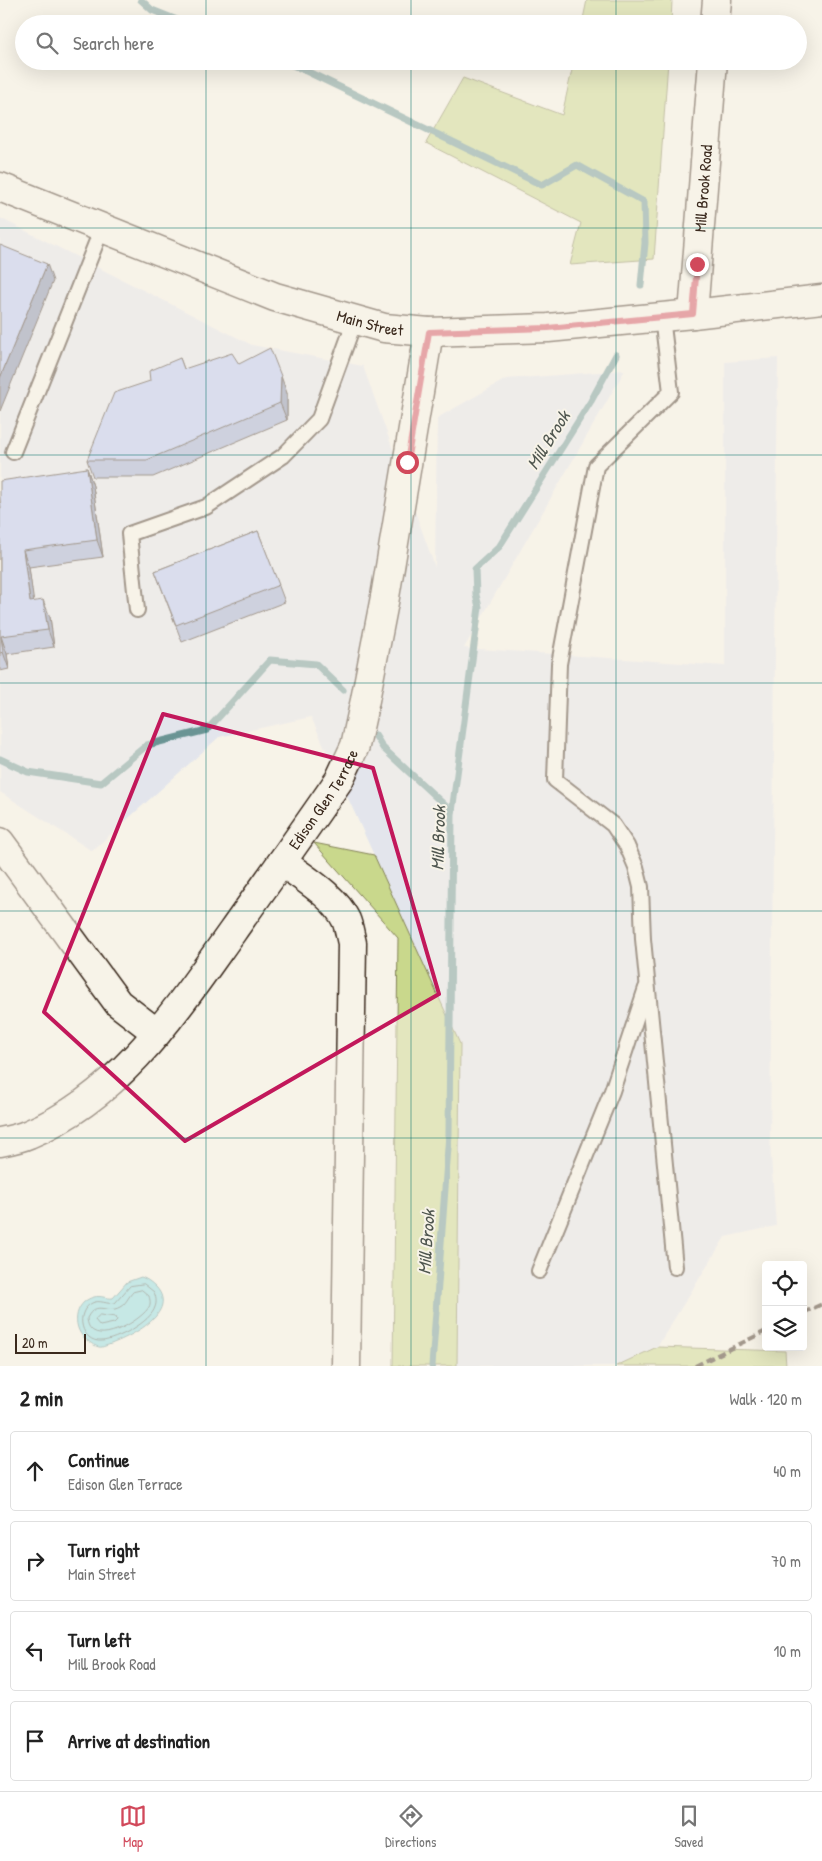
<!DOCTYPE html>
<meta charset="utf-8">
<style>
:root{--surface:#fff;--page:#f2f2f2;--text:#222;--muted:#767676;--line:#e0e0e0;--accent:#d1495b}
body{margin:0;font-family:"Patrick Hand",sans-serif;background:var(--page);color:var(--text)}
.controls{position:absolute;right:15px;bottom:15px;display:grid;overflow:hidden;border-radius:5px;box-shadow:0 5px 20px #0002}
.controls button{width:45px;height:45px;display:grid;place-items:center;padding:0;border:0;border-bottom:1px solid var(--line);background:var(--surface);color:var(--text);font:25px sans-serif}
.scale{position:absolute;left:15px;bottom:12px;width:71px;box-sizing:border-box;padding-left:5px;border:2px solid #3b2a1e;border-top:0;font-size:14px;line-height:18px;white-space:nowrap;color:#3b2a1e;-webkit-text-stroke:4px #f7f3e8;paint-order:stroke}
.stop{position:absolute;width:15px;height:15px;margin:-11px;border:4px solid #d1495b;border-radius:50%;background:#fff}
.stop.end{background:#d1495b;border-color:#fff;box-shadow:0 1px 5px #0008}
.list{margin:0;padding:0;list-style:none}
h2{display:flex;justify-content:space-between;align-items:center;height:65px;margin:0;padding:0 20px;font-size:21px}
h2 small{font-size:16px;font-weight:400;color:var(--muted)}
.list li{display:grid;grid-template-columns:32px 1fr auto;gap:15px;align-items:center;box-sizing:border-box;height:80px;margin:0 10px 10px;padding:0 10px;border:1px solid var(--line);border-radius:5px}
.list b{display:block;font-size:19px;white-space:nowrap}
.list p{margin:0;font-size:16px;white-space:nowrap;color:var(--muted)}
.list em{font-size:16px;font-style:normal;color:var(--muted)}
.icon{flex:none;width:28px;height:28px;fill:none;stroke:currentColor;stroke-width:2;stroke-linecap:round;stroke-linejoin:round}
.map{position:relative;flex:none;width:822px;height:1366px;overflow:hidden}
.search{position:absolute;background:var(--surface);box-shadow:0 5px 20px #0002;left:15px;right:15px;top:15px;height:55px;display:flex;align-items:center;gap:12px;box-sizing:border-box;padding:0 18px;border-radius:28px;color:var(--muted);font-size:19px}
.sheet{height:425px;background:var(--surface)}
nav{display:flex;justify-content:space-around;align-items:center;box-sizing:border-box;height:70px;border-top:1px solid var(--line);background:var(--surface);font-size:14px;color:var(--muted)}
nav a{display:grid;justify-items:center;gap:2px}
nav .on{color:var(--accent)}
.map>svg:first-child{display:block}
.built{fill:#e3e5ec}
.green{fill:#c9d88c;stroke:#828155}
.water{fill:#8adbe3;stroke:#6a9494}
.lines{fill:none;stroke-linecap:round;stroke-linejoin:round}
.shore{stroke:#5b716d;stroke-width:1}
.stream{stroke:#6a9494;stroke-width:7}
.lane-casing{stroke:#3b2a1e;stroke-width:18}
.street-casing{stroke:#3b2a1e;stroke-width:31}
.secondary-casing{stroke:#3b2a1e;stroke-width:31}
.lane{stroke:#f7f3e8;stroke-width:14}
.street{stroke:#f7f3e8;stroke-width:28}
.secondary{stroke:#f7f3e8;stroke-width:28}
.rail{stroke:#3b2a1e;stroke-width:4;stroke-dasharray:8 4;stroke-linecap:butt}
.wall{fill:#9ca9d2;stroke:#3b2a1e}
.shaded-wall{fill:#7f89ab;stroke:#3b2a1e}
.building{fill:#b5c4f4;stroke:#3b2a1e}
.route{stroke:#d1495b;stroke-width:6}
.marked{fill:none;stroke:#c2185b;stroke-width:4;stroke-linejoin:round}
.grid{fill:none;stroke:#0f766e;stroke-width:1;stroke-opacity:0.55}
.labels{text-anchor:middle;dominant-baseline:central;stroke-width:4;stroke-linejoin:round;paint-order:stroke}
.street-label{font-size:16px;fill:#3b2a1e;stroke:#f7f3e8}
.water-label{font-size:18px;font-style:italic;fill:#4f564f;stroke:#f7f3e8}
</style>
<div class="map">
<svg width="822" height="1366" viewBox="0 0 822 1366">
<rect width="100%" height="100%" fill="#f7f3e8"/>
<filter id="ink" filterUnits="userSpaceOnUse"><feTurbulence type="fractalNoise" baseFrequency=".02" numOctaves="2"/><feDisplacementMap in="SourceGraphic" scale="10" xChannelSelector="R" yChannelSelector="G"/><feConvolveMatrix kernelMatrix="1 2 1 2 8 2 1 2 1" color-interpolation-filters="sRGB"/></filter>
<g filter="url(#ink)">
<polygon class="built" points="0,218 252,345 363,366 435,567 437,418 506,379 625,370 464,648 725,666 725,362 778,358 770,1143 776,1226 725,1237 657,1347 616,1366 457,1366 460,1044 311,717 219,737 92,851 0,792"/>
<g class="green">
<polygon points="587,0 672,0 671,24 582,24"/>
<polygon points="574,61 668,61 654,259 570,265 581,223 426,143 463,78 562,115"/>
<polygon points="314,843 374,855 460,1044 457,1366 393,1366 398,938"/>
<polygon points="657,1347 785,1351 786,1366 616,1366"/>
</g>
<path class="water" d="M141,1277C147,1279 151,1282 156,1287C182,1315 120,1342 102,1347C98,1348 92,1344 88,1341C71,1330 73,1302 94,1297C101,1295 107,1299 113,1298L127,1282Z"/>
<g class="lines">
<g class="shore">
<path d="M144,1284L154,1292C156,1297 157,1302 155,1307C151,1322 116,1340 102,1341C81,1343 74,1312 92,1303C100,1299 107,1305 115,1303L130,1286Z"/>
<path d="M142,1290L149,1296C150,1300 151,1303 149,1307C140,1322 89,1351 87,1318C97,1299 106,1315 120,1307C126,1304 128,1297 133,1292Z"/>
<polygon points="100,1315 116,1317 117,1320 114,1323 100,1326 95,1320"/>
</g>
<g class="stream">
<polyline points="141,0 152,10 187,24"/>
<polyline points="283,61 302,69 542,185 577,165 644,202 645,243 641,285"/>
<polyline points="375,735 383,748 452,812"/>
<polyline points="0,759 28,772 101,783 147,745 207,730 270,660 316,664 343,690"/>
<polyline points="432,1366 449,1134 452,812 479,607 476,595 475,569 499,547 591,401 616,355"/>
</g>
<defs>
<g id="lane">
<polyline points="662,317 671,392 596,466 559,664 555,780 613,825 627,846 636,867 641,887 643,939 675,1267"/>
<polyline points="13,452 102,228"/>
<polyline points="137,610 129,534 206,507 283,456 319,419 355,320"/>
<polyline points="539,1271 612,1091 646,988"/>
</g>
<g id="street">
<polyline points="715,24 717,0"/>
<path id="s1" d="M693,314L713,61"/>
<polyline points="0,842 118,1003 157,1033"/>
<path d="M282,862C303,878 334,895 346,920C349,927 350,936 352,943L346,1366"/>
<path id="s2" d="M0,1142C10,1140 20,1138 29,1134C121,1096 177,1009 232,932C268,881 304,831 339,780L355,746L365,700L385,597L429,332"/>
</g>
<g id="secondary">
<path id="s3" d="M0,187L275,297L384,328L429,332L548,328L693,314L822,299"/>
</g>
</defs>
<use href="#lane" class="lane-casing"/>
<use href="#street" class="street-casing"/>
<use href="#secondary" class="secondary-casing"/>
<use href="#lane" class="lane"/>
<use href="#street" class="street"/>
<use href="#secondary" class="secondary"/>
<g class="rail">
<polyline points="803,1313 822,1304"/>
<polyline points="695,1366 766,1331"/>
</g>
</g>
<g class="wall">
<polygon points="180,358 184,369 239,364 287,393 287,420 153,477 93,477 87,460 150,381"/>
<polygon points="87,468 93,486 103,557 29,567 33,601 50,617 54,647 7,654 9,669 0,671 0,508"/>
<polygon points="258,531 285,602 182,642 155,571"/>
</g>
<g class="shaded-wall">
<polygon points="47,264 53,281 0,411 0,378"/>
<polygon points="281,376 287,393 287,420 280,403"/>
<polygon points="87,468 93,486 103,557 97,540"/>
<polygon points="23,550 29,567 36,619 30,602"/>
<polygon points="43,600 50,617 54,647 48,630"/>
<polygon points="1,636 7,654 9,669 3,652"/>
</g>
<g class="building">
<polygon points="0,245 47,264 0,378"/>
<polygon points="270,348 281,376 280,403 147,460 87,460 114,393 150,381 149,371 180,358 184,369 232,353 239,364"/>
<polygon points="87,468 97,540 23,550 30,602 43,600 48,630 1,636 3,652 0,653 0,508 1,508 0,498 0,481"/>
<polygon points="258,531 279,585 176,625 155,571"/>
</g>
</g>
<g class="lines" filter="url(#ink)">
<polyline class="route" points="407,462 429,332 548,328 693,314 697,264"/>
</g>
<path d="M0 0H822V1366H0ZM163,714L373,768L439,994L185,1141L44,1012Z" fill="#f7f3e8" fill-opacity=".55" fill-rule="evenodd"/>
<path class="marked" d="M163,714L373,768L439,994L185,1141L44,1012Z"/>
<path class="grid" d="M206,0V24M411,0V24M616,0V24M206,61V1366M411,61V1366M616,61V1366M0,228H822M0,455H822M0,683H822M0,911H822M0,1138H822"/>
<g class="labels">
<g class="street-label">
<text stroke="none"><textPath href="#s1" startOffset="126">Mill Brook Road</textPath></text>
<text stroke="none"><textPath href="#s3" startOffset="395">Main Street</textPath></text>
<text stroke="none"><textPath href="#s2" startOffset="482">Edison Glen Terrace</textPath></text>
</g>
<g class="water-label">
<text transform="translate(548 440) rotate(-58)">Mill Brook</text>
<text transform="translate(438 838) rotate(-88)">Mill Brook</text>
<text transform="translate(426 1242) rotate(-86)">Mill Brook</text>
</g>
</g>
</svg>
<div class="controls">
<button><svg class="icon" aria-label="locate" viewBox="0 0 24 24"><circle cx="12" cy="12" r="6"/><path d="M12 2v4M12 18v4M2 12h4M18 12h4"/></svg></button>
<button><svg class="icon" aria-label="layers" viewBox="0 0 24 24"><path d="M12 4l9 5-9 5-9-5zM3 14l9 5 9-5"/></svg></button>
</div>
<div class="scale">20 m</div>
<div class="stop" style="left:407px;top:462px"></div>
<div class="stop end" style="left:697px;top:264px"></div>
<div class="search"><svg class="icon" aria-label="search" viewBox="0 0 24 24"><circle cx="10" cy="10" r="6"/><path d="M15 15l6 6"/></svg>Search here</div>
</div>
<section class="sheet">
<h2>2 min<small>Walk · 120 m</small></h2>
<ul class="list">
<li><svg class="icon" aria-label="ahead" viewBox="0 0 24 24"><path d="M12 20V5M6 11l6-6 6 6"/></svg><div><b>Continue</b><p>Edison Glen Terrace</p></div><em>40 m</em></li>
<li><svg class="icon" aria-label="right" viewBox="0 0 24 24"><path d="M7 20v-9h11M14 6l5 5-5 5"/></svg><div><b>Turn right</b><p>Main Street</p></div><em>70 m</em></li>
<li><svg class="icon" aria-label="left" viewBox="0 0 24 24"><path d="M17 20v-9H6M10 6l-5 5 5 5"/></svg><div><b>Turn left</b><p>Mill Brook Road</p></div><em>10 m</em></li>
<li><svg class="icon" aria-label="arrive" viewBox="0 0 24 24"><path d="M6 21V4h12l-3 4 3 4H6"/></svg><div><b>Arrive at destination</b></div></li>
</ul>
</section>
<nav>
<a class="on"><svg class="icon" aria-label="map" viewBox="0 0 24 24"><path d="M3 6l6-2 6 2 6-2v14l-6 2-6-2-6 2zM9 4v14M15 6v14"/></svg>Map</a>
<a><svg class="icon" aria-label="directions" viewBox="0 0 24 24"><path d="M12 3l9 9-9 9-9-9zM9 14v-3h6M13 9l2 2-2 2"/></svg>Directions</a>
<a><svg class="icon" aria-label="saved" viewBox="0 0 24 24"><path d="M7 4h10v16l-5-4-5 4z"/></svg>Saved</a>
</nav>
